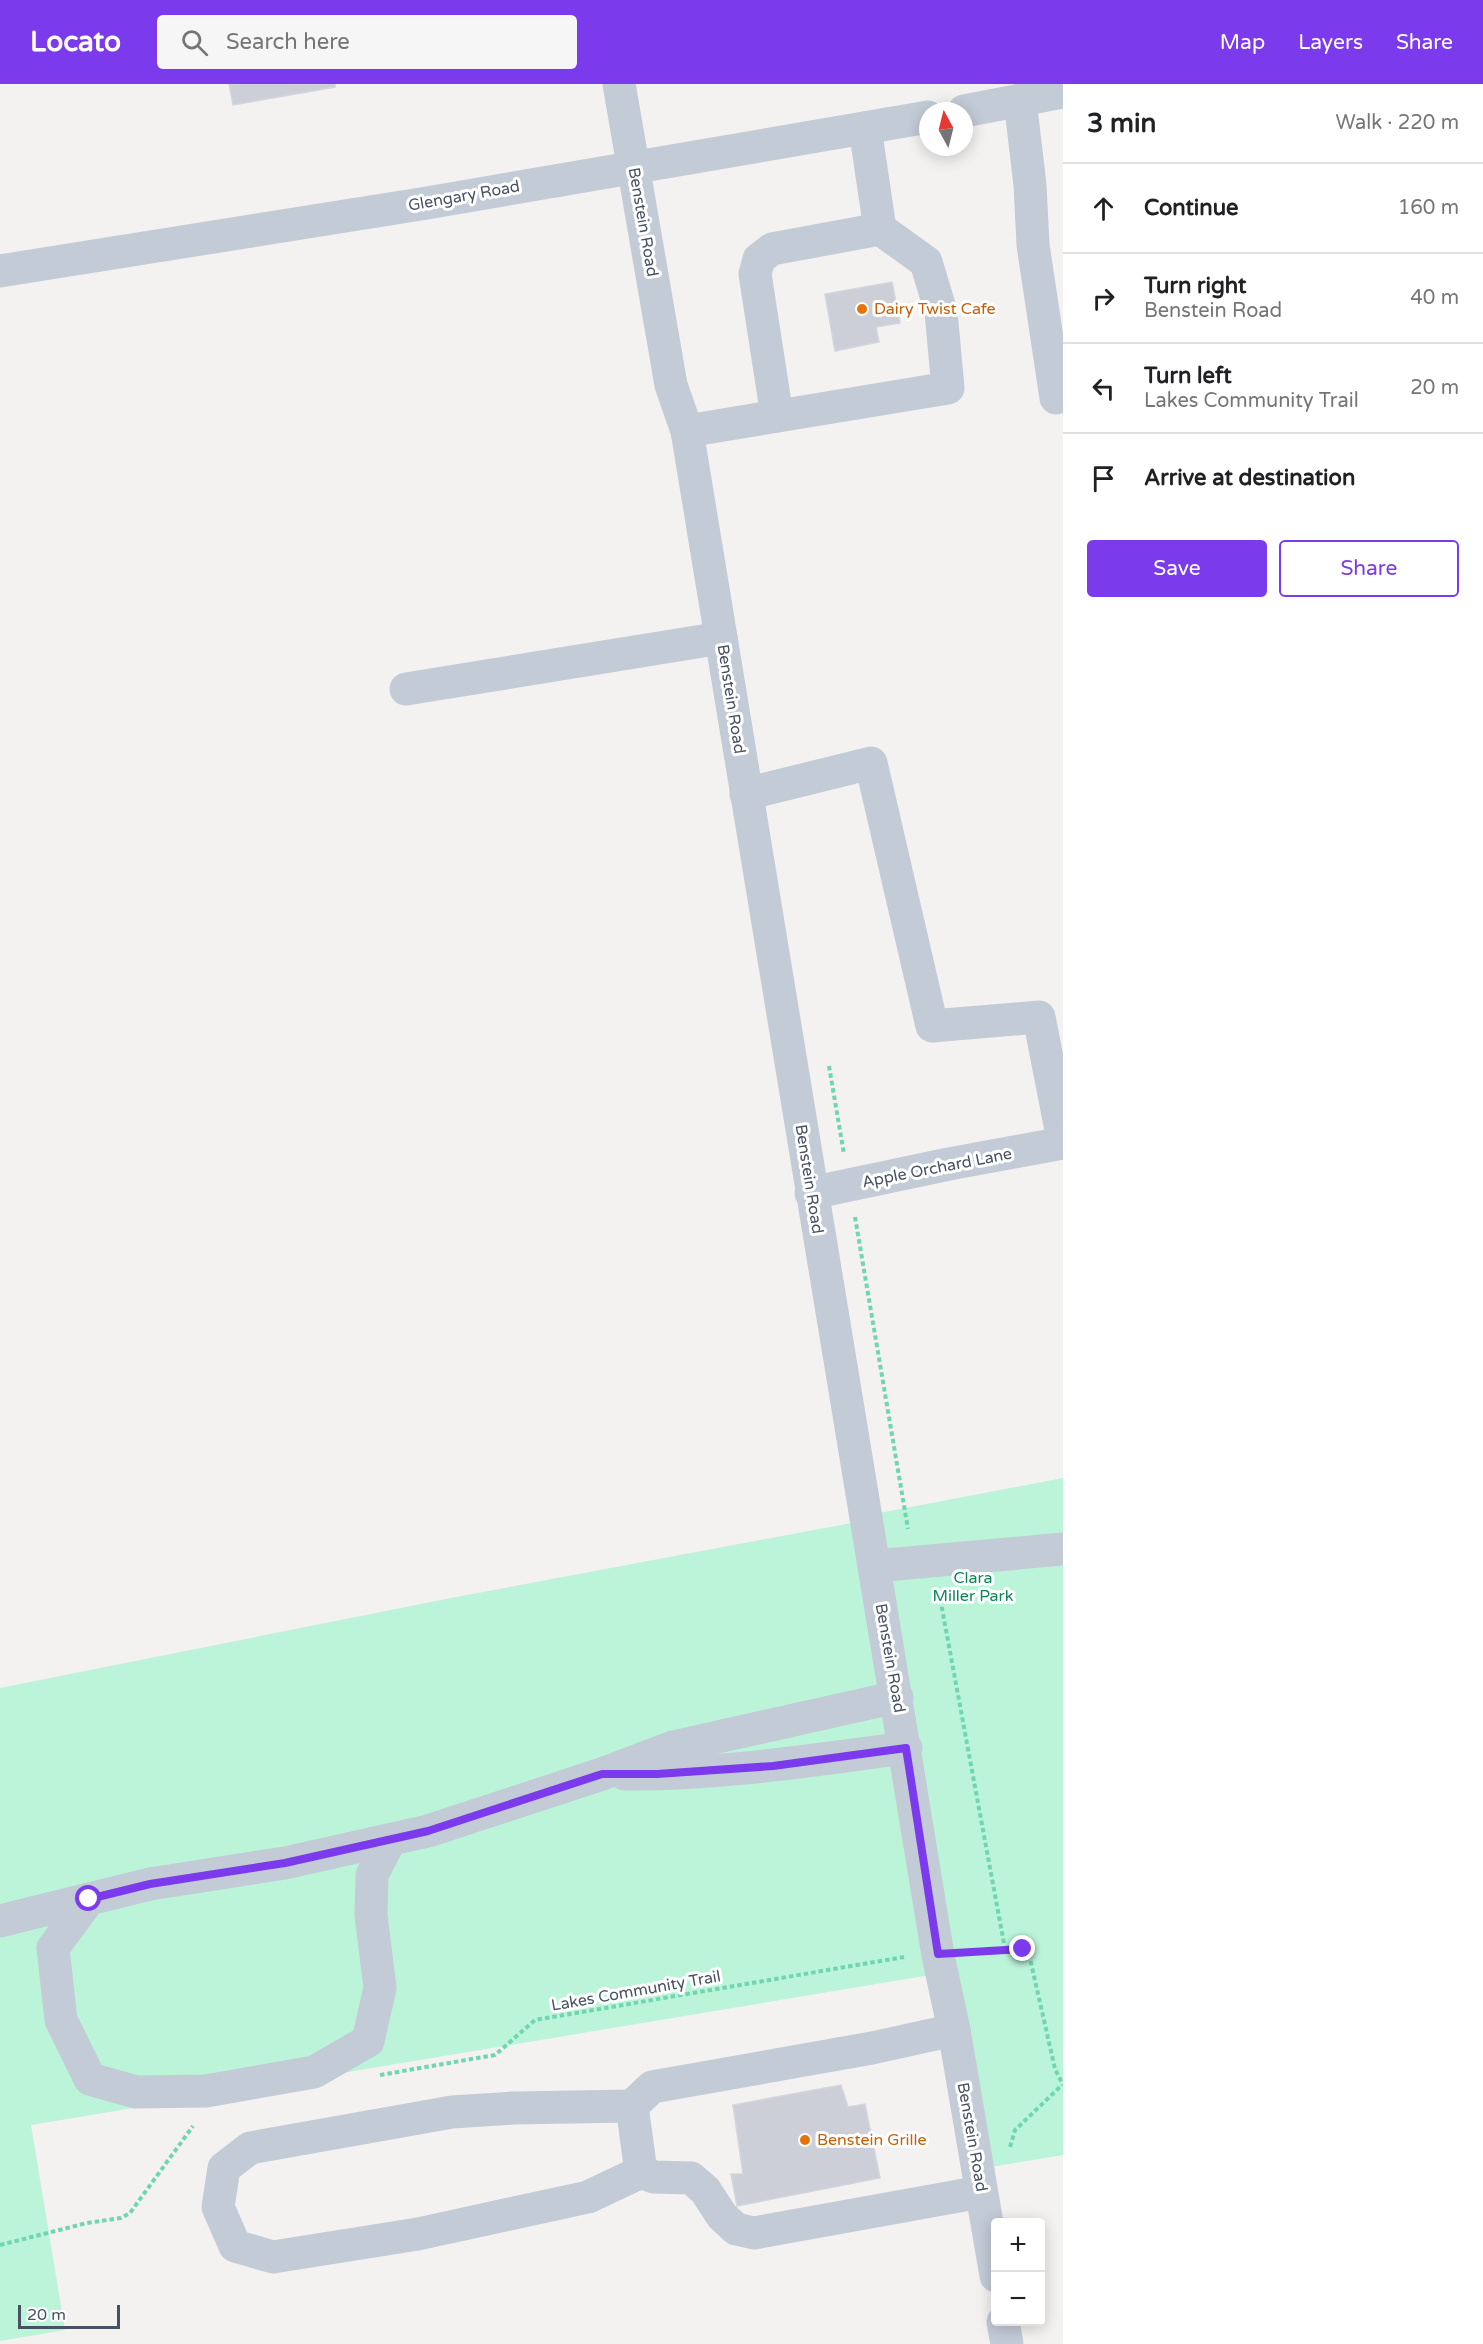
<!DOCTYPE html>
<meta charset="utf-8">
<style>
:root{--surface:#fff;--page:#f6f6f6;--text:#202124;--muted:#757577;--line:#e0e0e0;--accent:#7c3aed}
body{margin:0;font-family:"Varela Round",sans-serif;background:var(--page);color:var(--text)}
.controls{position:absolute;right:18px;bottom:18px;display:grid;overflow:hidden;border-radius:6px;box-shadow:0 3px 15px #0003}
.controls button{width:54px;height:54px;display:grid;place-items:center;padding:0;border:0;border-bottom:2px solid var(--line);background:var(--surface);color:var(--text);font:30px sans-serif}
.compass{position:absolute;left:919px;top:18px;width:54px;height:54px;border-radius:50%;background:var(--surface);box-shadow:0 3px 15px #0003;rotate:353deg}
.scale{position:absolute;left:18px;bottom:15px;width:102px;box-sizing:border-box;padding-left:6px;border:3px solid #475161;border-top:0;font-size:16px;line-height:21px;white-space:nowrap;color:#475161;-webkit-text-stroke:4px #fff;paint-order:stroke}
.stop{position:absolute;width:18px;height:18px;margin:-14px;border:4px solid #7c3aed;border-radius:50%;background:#fff}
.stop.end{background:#7c3aed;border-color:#fff;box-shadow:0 2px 6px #0008}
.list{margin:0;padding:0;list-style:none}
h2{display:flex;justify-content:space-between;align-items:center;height:78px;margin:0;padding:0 24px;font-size:26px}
h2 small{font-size:20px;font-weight:400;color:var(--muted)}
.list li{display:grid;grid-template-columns:39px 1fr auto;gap:18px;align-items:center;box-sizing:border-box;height:90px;padding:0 24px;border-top:2px solid var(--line)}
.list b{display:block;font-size:22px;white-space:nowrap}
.list p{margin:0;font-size:20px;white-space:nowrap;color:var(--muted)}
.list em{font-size:20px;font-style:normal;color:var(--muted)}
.actions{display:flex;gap:12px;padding:18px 24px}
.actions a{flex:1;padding:14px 0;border:2px solid var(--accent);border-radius:6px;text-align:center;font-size:21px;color:var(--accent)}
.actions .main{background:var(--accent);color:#fff}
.icon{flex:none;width:33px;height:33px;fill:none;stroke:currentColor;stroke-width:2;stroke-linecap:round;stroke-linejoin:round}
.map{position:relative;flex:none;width:1063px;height:2260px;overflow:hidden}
header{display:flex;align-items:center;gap:36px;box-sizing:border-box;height:84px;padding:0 30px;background:var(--accent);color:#fff}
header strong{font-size:28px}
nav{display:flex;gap:33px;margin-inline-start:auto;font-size:21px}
.search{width:420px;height:54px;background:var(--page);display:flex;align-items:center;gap:15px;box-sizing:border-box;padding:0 21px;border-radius:6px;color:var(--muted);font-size:22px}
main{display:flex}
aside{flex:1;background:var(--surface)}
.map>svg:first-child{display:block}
.green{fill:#bcf4d9}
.building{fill:#cccfd7;stroke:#d4d6dd;stroke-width:1.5}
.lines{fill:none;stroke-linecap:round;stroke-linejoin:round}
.path{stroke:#70d6b1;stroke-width:4;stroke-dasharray:4.5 3;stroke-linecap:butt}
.minor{stroke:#c3cbd7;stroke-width:33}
.route{stroke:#7c3aed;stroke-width:8}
.food-dot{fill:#e8710a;stroke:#fff;stroke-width:2}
.labels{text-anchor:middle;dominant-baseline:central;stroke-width:6;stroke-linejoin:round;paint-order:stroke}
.street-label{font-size:16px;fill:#475161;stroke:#fff}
.food-label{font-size:16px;fill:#c56008;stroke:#fff;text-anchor:start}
.park-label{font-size:16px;fill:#0d8659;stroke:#fff}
</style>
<header>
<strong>Locato</strong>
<div class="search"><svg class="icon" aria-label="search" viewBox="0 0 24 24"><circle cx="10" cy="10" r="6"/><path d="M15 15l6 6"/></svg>Search here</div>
<nav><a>Map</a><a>Layers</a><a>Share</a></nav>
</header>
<main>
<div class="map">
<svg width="1063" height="2260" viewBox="0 0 1063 2260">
<rect width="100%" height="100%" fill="#f4f1f1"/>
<g class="green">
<polygon points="1063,1394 1063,2071 985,2084 869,1431"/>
<polygon points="862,1437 936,1890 31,2041 65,2246 0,2257 0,1604 456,1513"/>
</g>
<g class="building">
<polygon points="229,0 335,0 335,3 233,21"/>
<polygon points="892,198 900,239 876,243 879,258 835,267 825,210"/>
<polygon points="841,2001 848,2023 865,2020 880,2094 737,2122 731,2090 743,2090 733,2021"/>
</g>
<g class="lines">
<g class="path">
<polyline points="829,982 844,1070"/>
<polyline points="855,1133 908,1445"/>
<polyline points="939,1508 1005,1865"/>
<polyline points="971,1869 1016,1864 1023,1865 1029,1870 1055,1985 1063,2001"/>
<polyline points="380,1991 495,1971 535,1936 904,1873"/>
<polyline points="1010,2063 1015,2046 1062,2001"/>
<polyline points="0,2161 87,2139 121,2134 130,2129 193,2042"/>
</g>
<g class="minor">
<polyline points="619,0 671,301 687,347 938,1871 954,1946 996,2192"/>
<polyline points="1020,16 1030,101 1033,161 1056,314"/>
<polyline points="964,27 1063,8"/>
<polyline points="0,187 427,119 928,33"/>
<polyline points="777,332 755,190 759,175 772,165 880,145"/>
<polyline points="687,347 948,304 941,228 926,178 880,145 865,44"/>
<polyline points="406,605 721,554"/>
<polyline points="746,710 871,679 932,942 1039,933 1063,1056"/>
<polyline points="811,1109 949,1080 1063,1059"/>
<polyline points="875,1482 1063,1465"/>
<path d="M625,1690C719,1691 813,1676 906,1664"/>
<polyline points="390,1756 372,1791 371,1831 380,1904 368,1957 314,1988 206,2007 136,2008 90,1995 61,1936 53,1864 89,1815 150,1800 285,1779 428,1747 602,1690 673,1663 897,1613"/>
<polyline points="0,1837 89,1815"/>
<polyline points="954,1946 872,1964 652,2003 632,2022 641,2088 654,2093 691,2094 705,2106 722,2132 736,2145 754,2149 981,2108"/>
<polyline points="632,2022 514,2024 452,2028 250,2064 224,2084 218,2123 235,2162 273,2173 418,2150 588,2113 641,2088"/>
<polyline points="1003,2238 1007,2260"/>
</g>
</g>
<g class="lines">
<polyline class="route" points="89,1815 150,1800 285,1779 428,1747 602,1690 657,1690 773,1682 906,1664 938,1870 1023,1865"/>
</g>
<g class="food-dot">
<circle cx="862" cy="225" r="6"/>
<circle cx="805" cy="2056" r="6"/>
</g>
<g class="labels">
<g class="street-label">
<text transform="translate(464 112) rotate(-10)">Glengary Road</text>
<text transform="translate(643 138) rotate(80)">Benstein Road</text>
<text transform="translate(731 615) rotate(81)">Benstein Road</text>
<text transform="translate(937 1084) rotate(-11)">Apple Orchard Lane</text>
<text transform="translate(809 1095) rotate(81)">Benstein Road</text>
<text transform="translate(890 1574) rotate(80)">Benstein Road</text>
<text transform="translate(636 1907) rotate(-10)">Lakes Community Trail</text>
<text transform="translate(972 2053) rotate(80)">Benstein Road</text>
</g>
<g class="food-label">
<text x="874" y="225">Dairy Twist Cafe</text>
<text x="817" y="2056">Benstein Grille</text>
</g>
<g class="park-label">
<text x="973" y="1494">Clara<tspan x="973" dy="18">Miller Park</tspan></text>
</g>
</g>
</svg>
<div class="controls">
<button>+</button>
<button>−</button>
</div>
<svg class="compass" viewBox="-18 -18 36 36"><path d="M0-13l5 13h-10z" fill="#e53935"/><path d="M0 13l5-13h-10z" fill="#757577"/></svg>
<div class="scale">20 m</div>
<div class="stop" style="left:89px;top:1815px"></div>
<div class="stop end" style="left:1023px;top:1865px"></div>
</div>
<aside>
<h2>3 min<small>Walk · 220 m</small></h2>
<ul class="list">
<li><svg class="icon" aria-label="ahead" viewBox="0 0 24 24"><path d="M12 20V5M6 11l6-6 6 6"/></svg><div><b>Continue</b></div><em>160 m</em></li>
<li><svg class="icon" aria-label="right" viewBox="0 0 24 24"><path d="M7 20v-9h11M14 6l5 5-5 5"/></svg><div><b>Turn right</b><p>Benstein Road</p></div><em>40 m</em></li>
<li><svg class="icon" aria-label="left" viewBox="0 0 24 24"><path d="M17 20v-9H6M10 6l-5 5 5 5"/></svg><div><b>Turn left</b><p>Lakes Community Trail</p></div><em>20 m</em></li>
<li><svg class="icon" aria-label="arrive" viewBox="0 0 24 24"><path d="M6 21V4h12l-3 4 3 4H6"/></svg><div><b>Arrive at destination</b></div></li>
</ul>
<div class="actions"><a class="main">Save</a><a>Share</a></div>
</aside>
</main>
